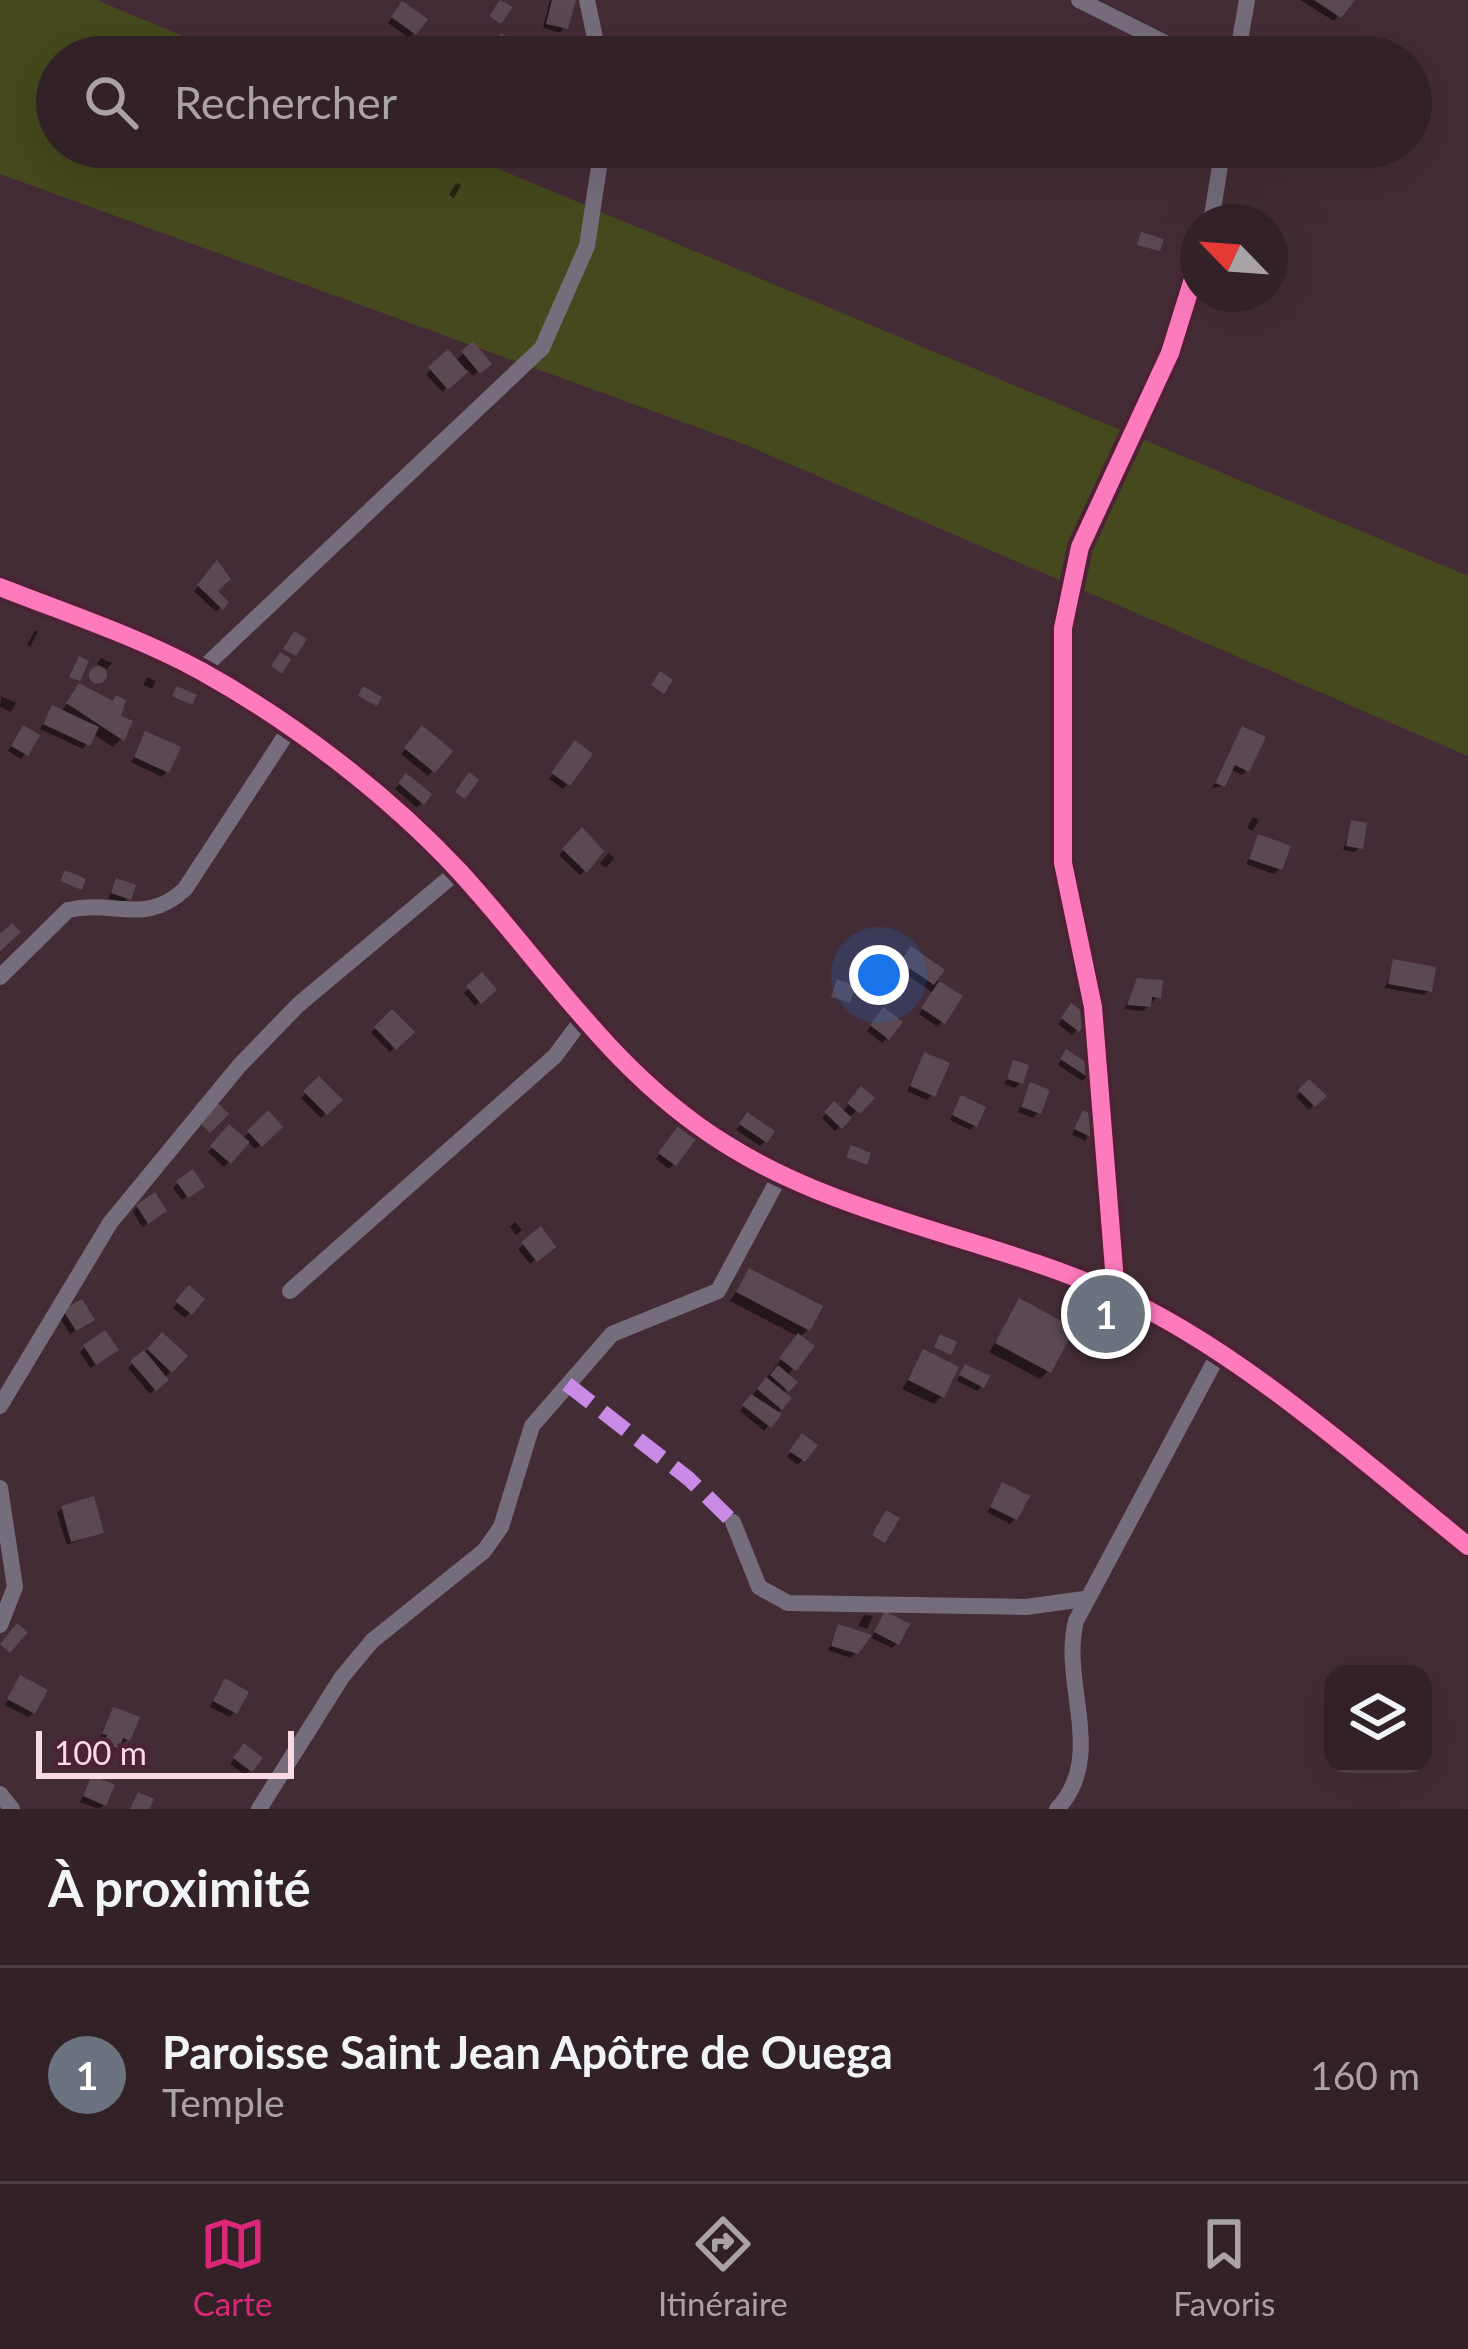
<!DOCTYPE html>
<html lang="fr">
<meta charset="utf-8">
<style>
:root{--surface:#332128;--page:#3e2e34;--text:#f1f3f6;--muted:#a9a3a8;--line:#4e3e45;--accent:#db2777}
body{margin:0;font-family:Lato,sans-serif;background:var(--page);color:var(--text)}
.controls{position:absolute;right:36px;bottom:36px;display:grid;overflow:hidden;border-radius:24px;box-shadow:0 12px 48px #0002}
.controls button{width:108px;height:108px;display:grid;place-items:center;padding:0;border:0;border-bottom:3px solid var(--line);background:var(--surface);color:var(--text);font:60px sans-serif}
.compass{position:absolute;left:1180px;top:204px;width:108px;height:108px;border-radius:50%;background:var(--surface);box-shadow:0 12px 48px #0002;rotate:295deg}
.scale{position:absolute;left:36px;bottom:30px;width:258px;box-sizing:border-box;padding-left:12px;border:6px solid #f9dbe6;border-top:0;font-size:33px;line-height:42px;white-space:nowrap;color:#f9dbe6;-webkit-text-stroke:9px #4e2235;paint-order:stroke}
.you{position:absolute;left:879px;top:975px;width:42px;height:42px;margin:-30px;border:9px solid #fff;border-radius:50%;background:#1a73e8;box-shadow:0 0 0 18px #1a73e833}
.badge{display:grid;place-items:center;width:78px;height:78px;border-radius:50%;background:var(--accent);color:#fff;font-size:39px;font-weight:700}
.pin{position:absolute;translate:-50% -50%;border:6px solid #fff;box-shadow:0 3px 12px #0006}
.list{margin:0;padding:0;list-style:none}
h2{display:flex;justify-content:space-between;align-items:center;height:156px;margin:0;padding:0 48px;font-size:51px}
h2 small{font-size:39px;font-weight:400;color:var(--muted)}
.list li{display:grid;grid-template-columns:78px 1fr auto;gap:36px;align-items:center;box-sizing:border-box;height:216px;padding:0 48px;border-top:3px solid var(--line)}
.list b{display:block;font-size:45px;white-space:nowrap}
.list p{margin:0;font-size:39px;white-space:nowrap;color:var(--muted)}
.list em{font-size:39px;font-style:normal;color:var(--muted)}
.icon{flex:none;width:66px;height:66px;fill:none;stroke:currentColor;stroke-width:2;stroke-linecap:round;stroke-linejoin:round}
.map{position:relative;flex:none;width:1468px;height:1809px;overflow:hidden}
.search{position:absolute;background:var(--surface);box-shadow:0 12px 48px #0002;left:36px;right:36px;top:36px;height:132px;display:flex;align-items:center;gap:30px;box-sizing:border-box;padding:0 42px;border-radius:66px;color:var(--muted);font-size:45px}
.sheet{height:372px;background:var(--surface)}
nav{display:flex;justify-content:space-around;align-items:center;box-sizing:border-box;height:168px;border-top:3px solid var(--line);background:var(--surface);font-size:33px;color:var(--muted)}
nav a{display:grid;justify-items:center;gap:6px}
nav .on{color:var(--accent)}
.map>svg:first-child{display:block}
.green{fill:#46481d}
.shadow{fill:#0007}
.building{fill:#5a4852}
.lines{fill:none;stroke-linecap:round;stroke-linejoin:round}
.street{stroke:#766d7c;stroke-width:16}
.quiet{stroke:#ca8be6;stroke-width:15;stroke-dasharray:30 15;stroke-linecap:butt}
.cycleway-casing{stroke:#4e2235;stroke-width:26}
.cycleway{stroke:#fd7abc;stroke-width:18}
</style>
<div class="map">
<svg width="1468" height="1809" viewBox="0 0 1468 1809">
<rect width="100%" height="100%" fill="#442c36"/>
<polygon class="green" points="0,0 97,0 232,57 57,57 57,147 447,147 1468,576 1468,756 746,445 0,174"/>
<g class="shadow">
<polygon points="550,0 573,0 561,33 543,28"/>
<polygon points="1300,0 1350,0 1334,21"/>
<polygon points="398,10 414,33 409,38 388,23"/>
<polygon points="456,183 461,185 454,198 449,195"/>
<polygon points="473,345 488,363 473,376 467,369 442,392 426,374 448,354 455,361"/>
<polygon points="217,565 214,592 225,602 216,612 194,591"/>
<polygon points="35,630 38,632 30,647 27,645"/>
<polygon points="101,658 112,663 107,669 97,664"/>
<polygon points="95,670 101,671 99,682 91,681"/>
<polygon points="147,677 156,681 152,689 143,685"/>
<polygon points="79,687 117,718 121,739 113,747 93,734 83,749 40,729 48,713 53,709 61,712"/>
<polygon points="1,696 16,703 11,712 0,707"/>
<polygon points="423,729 449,751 428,776 401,754"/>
<polygon points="1242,729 1247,770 1242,775 1230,769 1222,786 1212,788"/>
<polygon points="19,733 25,754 21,759 8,751"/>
<polygon points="146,735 167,772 162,777 131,762"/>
<polygon points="570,749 589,755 563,789 549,779"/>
<polygon points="406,777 428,795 417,808 395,789"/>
<polygon points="1253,817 1259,820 1253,831 1247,828"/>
<polygon points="1352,824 1360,847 1355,852 1343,850"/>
<polygon points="582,832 600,851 580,875 559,855"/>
<polygon points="1259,838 1279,869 1274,874 1246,864"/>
<polygon points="609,853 614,858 606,868 600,863"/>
<polygon points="117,881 128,898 123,903 108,898"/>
<polygon points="907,955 959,997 938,1027 919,1014 933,993 898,968"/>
<polygon points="1394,962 1429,990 1424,995 1385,988"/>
<polygon points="481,977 493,990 475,1006 464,993"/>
<polygon points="1139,981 1158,996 1143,1011 1124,1009"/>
<polygon points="1067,1012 1077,1030 1072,1035 1058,1024"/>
<polygon points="392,1013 410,1032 390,1052 371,1033"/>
<polygon points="879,1016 887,1038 882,1043 867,1031"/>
<polygon points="925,1056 932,1095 927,1100 907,1091"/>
<polygon points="1062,1058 1087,1076 1082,1081 1058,1065"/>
<polygon points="1014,1064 1020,1083 1015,1088 1004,1084"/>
<polygon points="319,1080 338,1100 321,1118 301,1098"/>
<polygon points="1309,1083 1322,1096 1309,1110 1296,1097"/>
<polygon points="1030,1086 1038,1113 1033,1118 1018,1112"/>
<polygon points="861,1090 870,1098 835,1131 822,1118 834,1105 842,1112"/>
<polygon points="957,1104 975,1125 970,1130 950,1120"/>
<polygon points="268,1115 279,1127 255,1149 247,1141 224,1167 208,1152 230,1128 242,1139"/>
<polygon points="1090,1117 1086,1141 1072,1135 1079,1119"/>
<polygon points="743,1121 765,1141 760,1146 736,1130"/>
<polygon points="673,1135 674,1164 669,1169 656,1159"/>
<polygon points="178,1183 196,1191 182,1200 173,1188"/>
<polygon points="137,1207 159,1216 142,1227 133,1212"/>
<polygon points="515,1222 522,1230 516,1235 510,1227"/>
<polygon points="540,1231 552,1246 530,1264 518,1249"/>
<polygon points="749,1271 808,1329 799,1338 811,1347 787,1376 794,1382 782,1394 788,1399 764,1431 740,1411 799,1337 730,1301"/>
<polygon points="189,1289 201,1300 185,1318 173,1308"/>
<polygon points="1020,1302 1048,1371 1040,1379 989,1352"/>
<polygon points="65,1313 86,1324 70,1334 60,1318"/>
<polygon points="162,1336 184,1356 150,1394 128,1368"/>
<polygon points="85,1347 110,1355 90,1368 80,1352"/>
<polygon points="924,1353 942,1396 934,1404 902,1389"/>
<polygon points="961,1372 982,1386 977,1391 957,1381"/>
<polygon points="798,1442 813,1446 798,1465 787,1457"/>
<polygon points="1002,1486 1015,1519 1010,1524 987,1512"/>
<polygon points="62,1508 101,1532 67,1545 57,1513"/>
<polygon points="864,1615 873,1616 867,1629 858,1626"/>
<polygon points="881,1620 896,1644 892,1648 871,1638"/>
<polygon points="839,1628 856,1652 851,1658 828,1650"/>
<polygon points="16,1684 33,1713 28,1717 5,1705"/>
<polygon points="221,1687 234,1712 230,1717 210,1707"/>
<polygon points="114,1710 128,1739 112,1752 102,1748 105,1740 99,1739"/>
<polygon points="239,1752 250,1770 245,1775 230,1764"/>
<polygon points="93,1779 104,1805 99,1809 80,1802"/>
</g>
<g class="building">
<polygon points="500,0 513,7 501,24 489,16"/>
<polygon points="552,0 576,0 568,29 546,24"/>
<polygon points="1314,0 1355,0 1341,18"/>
<polygon points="402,1 428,19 416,35 391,17"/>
<polygon points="501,33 518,43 512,53 495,43"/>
<polygon points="1141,232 1164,239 1160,251 1137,245"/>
<polygon points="473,341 492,364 480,374 461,351"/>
<polygon points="448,349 468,372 448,390 428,367"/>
<polygon points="217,560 231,579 218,591 229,602 223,610 197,585"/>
<polygon points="294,631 307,639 296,656 283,649"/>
<polygon points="280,652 291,659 282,674 271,666"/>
<polygon points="79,656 89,661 80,681 69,677"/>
<circle cx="98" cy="675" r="9"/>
<polygon points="660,671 673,680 664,694 651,685"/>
<polygon points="79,683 113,701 116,695 126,700 121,716 133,721 124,741 66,703"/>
<polygon points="177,686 197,695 192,705 172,696"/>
<polygon points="363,686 382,697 377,706 358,696"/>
<polygon points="52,705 99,727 90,746 43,724"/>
<polygon points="23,725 40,735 28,756 11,746"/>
<polygon points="422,725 453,751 435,773 404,748"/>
<polygon points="1242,726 1266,737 1249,772 1235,765 1225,787 1215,783"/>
<polygon points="145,731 181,747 169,773 134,757"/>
<polygon points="575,740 593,754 570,786 551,773"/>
<polygon points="469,772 479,780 465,799 455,792"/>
<polygon points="406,773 432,794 424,805 398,783"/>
<polygon points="1351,820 1367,823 1363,849 1346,846"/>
<polygon points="582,827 604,851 587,873 562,849"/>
<polygon points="1258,834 1291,846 1282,870 1249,859"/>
<polygon points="65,870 86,879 82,890 60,881"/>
<polygon points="116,878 136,885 131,900 111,893"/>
<polygon points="12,923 21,932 0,951 0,934"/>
<polygon points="911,946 945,970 934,985 900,962"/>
<polygon points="1393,959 1436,967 1432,992 1388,984"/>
<polygon points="482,972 497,990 481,1004 466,986"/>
<polygon points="1137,978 1163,980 1161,998 1152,997 1151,1007 1127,1005"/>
<polygon points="837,979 856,986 850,1003 831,997"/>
<polygon points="939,981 963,996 945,1024 921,1008"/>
<polygon points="1071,1003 1090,1017 1079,1032 1061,1018"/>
<polygon points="883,1007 903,1022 889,1040 870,1025"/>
<polygon points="392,1009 415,1032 396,1050 374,1027"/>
<polygon points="1066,1049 1095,1068 1089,1078 1060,1059"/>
<polygon points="924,1052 950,1063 935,1097 910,1086"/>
<polygon points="1013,1060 1029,1065 1023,1084 1007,1079"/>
<polygon points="319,1076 343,1100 327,1115 303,1091"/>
<polygon points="1309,1079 1327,1096 1315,1107 1298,1090"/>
<polygon points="1030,1082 1050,1090 1041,1114 1021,1107"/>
<polygon points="861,1086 875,1098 860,1114 847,1103"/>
<polygon points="961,1095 986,1107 977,1127 952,1115"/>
<polygon points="834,1101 852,1118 842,1129 824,1112"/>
<polygon points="218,1103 229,1114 210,1133 198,1121"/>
<polygon points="268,1110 283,1127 262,1147 247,1131"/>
<polygon points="1083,1110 1093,1115 1093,1138 1074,1129"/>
<polygon points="747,1112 775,1131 767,1143 739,1124"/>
<polygon points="229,1124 250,1142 231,1164 210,1146"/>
<polygon points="678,1126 696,1139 676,1166 658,1153"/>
<polygon points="851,1145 871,1153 867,1165 846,1157"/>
<polygon points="193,1169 205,1187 188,1198 176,1181"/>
<polygon points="155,1192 167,1211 148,1224 136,1205"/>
<polygon points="541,1226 556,1247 537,1262 521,1242"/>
<polygon points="749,1268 823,1306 810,1331 736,1292"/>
<polygon points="189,1285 205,1299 192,1315 175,1301"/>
<polygon points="1019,1298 1075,1328 1051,1373 995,1343"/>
<polygon points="82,1299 95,1320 76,1331 63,1310"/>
<polygon points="105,1330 119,1350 96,1365 83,1345"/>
<polygon points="162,1332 188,1356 172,1373 147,1349"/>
<polygon points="798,1333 815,1346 796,1371 779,1358"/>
<polygon points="940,1334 957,1342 951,1355 934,1347"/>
<polygon points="923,1349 959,1367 944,1398 908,1380"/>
<polygon points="144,1350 169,1380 156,1391 130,1361"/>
<polygon points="965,1364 990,1376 984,1388 959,1375"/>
<polygon points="778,1365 798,1382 789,1392 770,1375"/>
<polygon points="766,1377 792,1398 782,1410 757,1389"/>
<polygon points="751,1394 782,1414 771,1428 742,1405"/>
<polygon points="802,1433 818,1445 805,1462 789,1451"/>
<polygon points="1002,1482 1030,1496 1017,1520 990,1507"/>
<polygon points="94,1496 104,1533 71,1542 61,1506"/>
<polygon points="886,1510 900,1518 885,1543 872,1535"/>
<polygon points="885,1611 910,1624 899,1645 874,1632"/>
<polygon points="17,1623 28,1632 10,1653 0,1644"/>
<polygon points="838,1624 872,1635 858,1654 831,1646"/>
<polygon points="20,1675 48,1690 35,1714 7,1699"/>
<polygon points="225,1678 249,1692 237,1714 213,1701"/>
<polygon points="113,1707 140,1717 130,1741 123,1738 119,1749 104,1743 107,1735 102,1734"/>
<polygon points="244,1743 263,1758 252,1772 233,1758"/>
<polygon points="92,1775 115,1785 106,1806 83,1796"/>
<polygon points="138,1792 154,1799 149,1809 130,1809"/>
</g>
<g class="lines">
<g class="street">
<polyline points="587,0 599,57"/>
<polyline points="1079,0 1193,57"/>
<polyline points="1237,57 1247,0"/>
<polyline points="1211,222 1223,147"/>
<path d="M0,587C66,613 139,637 201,671C293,722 387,794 459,871C546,966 613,1074 724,1143C842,1218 987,1237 1113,1293C1236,1347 1364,1462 1468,1546"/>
<polyline points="200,671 542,348 587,246 602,147"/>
<path d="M0,977L68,910C115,899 144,927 185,889L289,730"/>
<polyline points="290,1291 555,1056 581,1021"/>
<polyline points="1116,1294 1093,1007 1063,863 1063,628 1080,547 1170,353 1198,263"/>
<polyline points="0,1406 110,1223 239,1066 298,1005 458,871"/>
<polyline points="0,1488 15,1587 0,1625"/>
<polyline points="733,1522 759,1587 788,1603 1026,1607 1084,1599"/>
<polyline points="0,1794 12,1809"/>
<polyline points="259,1809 342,1677 372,1641 484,1551 501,1527 532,1426 612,1334 718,1291 781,1174"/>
<path d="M1057,1809C1107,1757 1060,1683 1076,1621L1218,1355"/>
</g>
<polyline class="quiet" points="567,1384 689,1479 733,1522"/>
<defs>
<g id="cycleway">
<path d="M0,587C66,613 139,637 201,671C293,722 387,794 459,871C546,966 613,1074 724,1143C842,1218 987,1237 1113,1293C1236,1347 1364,1462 1468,1546"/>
<polyline points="1116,1294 1093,1007 1063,863 1063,628 1080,547 1170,353 1198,263"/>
</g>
</defs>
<use href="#cycleway" class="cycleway-casing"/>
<use href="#cycleway" class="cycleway"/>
</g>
</svg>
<div class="controls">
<button><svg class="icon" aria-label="layers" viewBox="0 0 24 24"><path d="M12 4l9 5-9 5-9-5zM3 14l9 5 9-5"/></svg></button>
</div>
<svg class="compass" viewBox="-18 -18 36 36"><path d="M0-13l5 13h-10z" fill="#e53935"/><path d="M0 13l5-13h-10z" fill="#a9a3a8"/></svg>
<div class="scale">100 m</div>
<div class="you"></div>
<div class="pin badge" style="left:1106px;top:1314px;background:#6b7280">1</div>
<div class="search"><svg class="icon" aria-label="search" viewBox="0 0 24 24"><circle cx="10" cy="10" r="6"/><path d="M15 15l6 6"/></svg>Rechercher</div>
</div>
<section class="sheet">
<h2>À proximité<small></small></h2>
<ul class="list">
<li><span class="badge" style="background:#6b7280">1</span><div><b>Paroisse Saint Jean Apôtre de Ouega</b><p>Temple</p></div><em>160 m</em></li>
</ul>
</section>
<nav>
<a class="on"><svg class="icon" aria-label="map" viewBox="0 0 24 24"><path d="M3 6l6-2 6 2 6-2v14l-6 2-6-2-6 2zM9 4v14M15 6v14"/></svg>Carte</a>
<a><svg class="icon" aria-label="directions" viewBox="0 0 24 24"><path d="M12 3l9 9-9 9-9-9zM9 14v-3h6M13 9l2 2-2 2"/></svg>Itinéraire</a>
<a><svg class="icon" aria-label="saved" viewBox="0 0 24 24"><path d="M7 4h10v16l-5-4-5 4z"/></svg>Favoris</a>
</nav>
